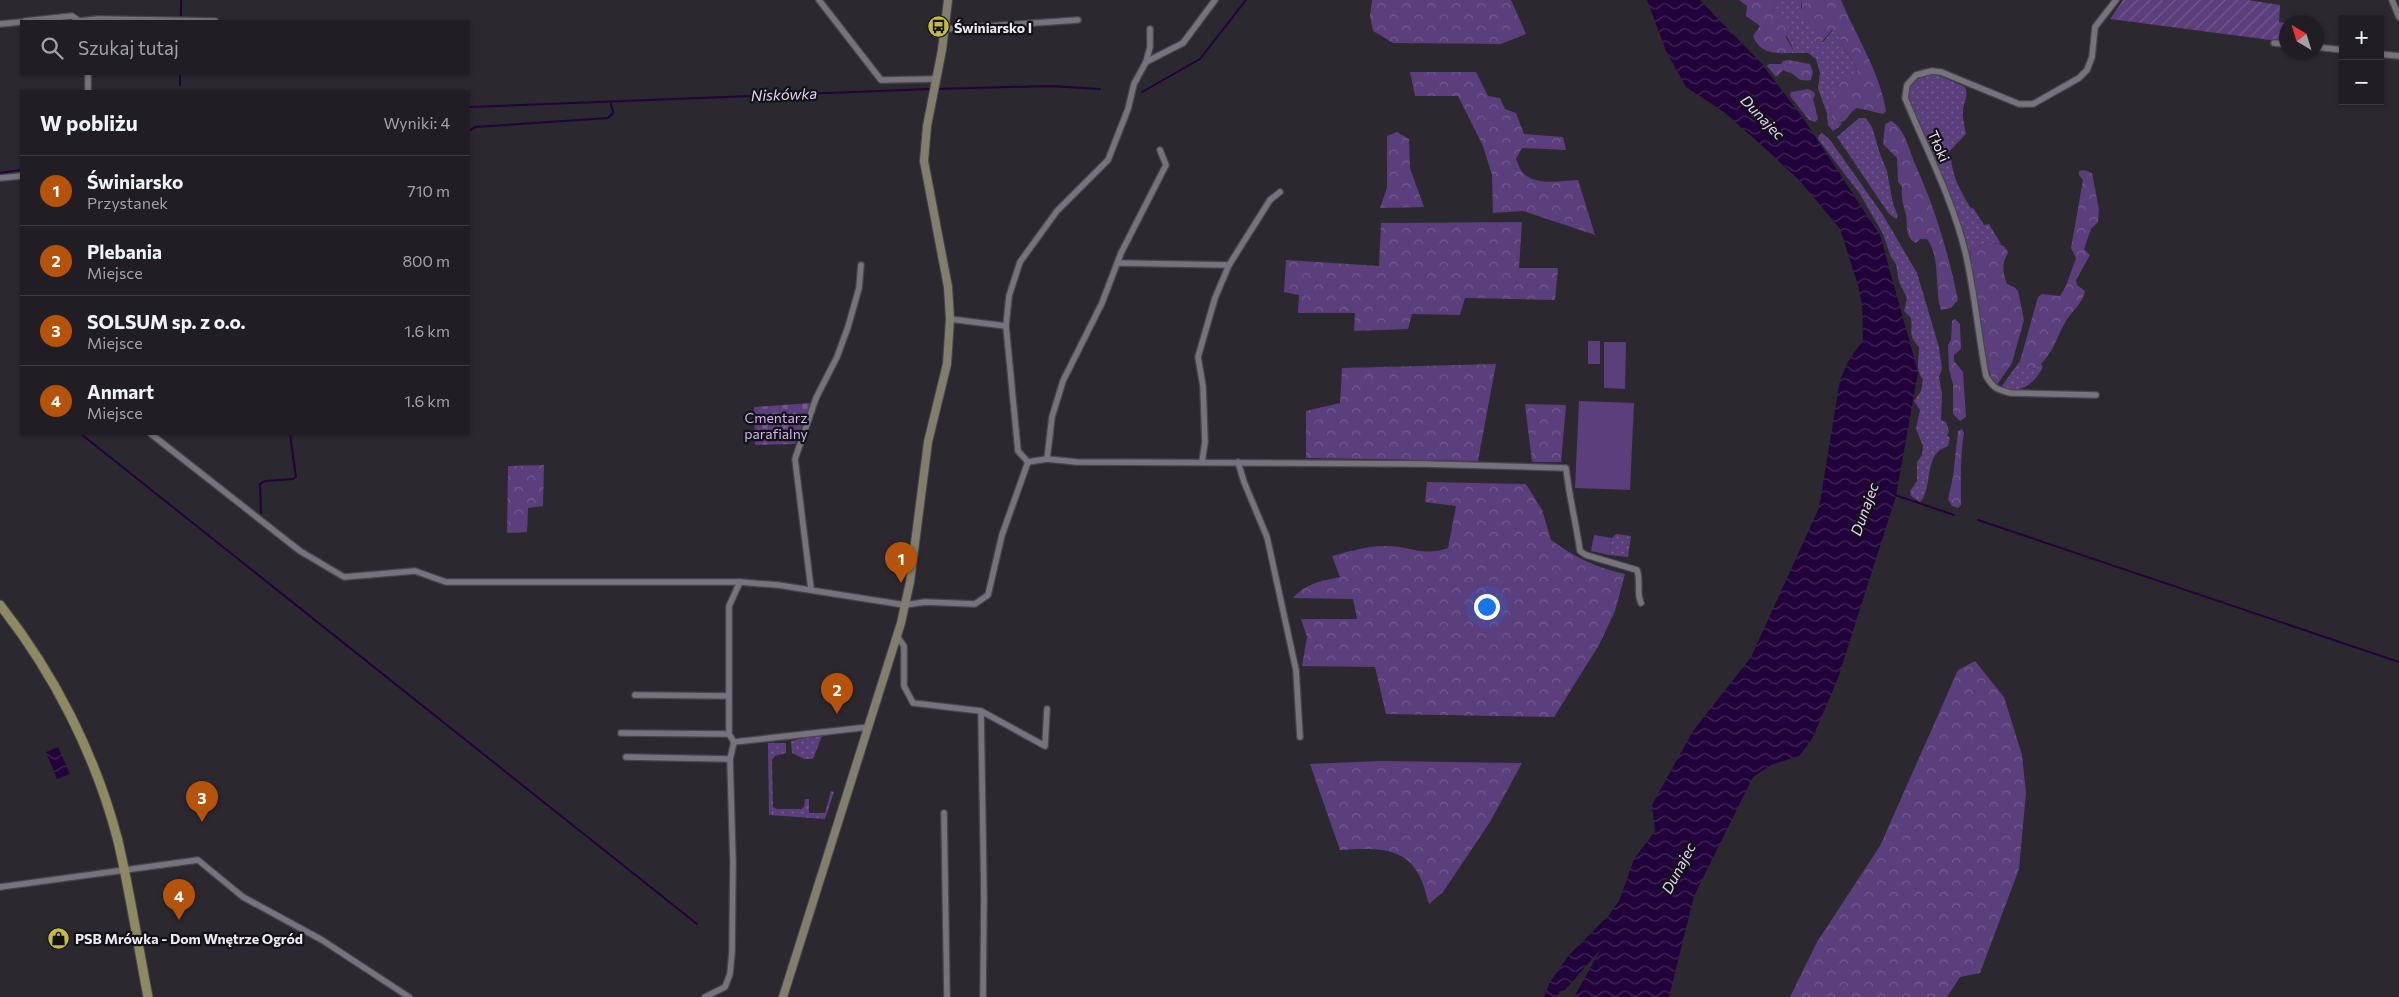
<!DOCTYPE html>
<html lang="pl">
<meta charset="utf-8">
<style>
:root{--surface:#201e24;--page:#28272c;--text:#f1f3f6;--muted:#a2a2a6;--line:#3d3c41;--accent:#b45309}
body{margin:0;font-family:Commissioner,sans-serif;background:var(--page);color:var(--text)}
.controls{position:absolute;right:15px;top:15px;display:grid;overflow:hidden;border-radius:0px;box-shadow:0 1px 4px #0004}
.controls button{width:45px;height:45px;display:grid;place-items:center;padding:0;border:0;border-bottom:1px solid var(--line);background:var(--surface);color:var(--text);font:25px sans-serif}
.compass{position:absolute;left:2279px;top:15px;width:45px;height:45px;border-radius:50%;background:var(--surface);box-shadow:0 1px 4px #0004;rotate:322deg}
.you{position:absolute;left:1486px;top:606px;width:18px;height:18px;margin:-12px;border:4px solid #fff;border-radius:50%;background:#1a73e8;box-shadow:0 0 0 8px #1a73e833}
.badge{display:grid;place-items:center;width:32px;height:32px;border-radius:50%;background:var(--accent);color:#fff;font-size:16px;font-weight:700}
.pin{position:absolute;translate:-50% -41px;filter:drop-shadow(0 1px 2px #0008)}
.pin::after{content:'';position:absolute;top:26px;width:18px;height:15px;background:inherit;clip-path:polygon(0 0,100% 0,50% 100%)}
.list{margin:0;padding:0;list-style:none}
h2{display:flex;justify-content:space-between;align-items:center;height:65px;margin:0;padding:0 20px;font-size:21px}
h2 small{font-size:16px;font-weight:400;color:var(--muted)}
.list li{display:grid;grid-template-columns:32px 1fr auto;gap:15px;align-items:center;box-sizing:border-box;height:70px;padding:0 20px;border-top:1px solid var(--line)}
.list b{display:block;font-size:19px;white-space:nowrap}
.list p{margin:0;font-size:16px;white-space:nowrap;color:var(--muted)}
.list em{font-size:16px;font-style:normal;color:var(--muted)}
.icon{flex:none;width:28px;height:28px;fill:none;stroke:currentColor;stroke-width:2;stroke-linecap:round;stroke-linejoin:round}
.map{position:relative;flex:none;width:2399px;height:997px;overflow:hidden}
.search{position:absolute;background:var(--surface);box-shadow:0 1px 4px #0004;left:20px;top:20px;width:450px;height:55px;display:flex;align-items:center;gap:12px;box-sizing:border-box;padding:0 18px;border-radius:0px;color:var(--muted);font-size:19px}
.panel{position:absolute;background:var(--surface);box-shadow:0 1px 4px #0004;left:20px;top:90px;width:450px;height:345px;border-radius:0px}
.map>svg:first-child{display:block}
.grass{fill:url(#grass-dots)}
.forest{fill:url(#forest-crowns)}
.cemetery{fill:url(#cemetery-stones)}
.garden{fill:url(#garden-furrows)}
.pitch{fill:#5b3e7c}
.water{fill:url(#water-waves)}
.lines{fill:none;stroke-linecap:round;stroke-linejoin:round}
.stream{stroke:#22023b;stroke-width:2}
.street-casing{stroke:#48454c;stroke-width:8}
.secondary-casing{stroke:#48454c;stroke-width:10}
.primary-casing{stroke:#48454c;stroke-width:11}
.street{stroke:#77737d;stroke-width:5.5}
.secondary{stroke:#827e6e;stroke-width:8}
.primary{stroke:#8d8960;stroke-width:9}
.labels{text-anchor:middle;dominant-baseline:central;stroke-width:4.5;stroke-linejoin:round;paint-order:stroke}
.poi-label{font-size:14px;font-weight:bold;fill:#eceaef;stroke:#131215;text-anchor:start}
.street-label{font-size:14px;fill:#eceaef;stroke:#131215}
.park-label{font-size:14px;fill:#ceb3f3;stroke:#131215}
.water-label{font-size:15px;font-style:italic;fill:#e3d1fc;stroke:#131215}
</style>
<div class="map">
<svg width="2399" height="997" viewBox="0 0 2399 997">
<defs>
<pattern id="grass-dots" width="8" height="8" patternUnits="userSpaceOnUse" patternTransform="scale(1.25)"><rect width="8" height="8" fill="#5b3e7c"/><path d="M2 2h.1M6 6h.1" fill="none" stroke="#735a8f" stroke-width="1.8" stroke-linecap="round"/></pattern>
<pattern id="forest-crowns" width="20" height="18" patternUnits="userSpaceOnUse" patternTransform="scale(1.25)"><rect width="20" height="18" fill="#5b3e7c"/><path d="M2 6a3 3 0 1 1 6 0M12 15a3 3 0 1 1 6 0" fill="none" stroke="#735a8f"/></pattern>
<pattern id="cemetery-stones" width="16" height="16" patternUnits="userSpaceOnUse" patternTransform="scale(1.25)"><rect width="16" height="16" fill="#5b3e7c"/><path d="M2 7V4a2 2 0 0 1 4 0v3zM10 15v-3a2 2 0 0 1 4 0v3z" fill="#735a8f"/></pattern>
<pattern id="garden-furrows" width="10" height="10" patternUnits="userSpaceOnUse" patternTransform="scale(1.25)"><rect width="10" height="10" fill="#5b3e7c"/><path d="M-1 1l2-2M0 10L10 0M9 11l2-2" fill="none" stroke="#735a8f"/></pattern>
<pattern id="water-waves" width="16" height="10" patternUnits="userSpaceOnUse" patternTransform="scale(1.25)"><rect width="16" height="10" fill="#22023b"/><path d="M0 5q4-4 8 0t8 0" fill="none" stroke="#422758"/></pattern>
</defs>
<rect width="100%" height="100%" fill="#2b2830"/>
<g class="grass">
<polygon points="1802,0 1801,7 1806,20 1816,30 1813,43 1823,42 1833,30 1838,33 1843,46 1857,69 1856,75 1838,83 1835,97 1830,106 1833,122 1842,123 1839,127 1833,131 1828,125 1827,113 1818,89 1820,73 1816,59 1808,53 1791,53 1793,49 1786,34 1773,13 1775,2 1783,0"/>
<path d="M1928,75H1938L1965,87C1969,96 1964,101 1963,110C1962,117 1965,127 1966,134L1947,154L1951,157C1952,176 1960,190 1970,207L1974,209L1984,225L1989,224L2001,244L1988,242L1971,250L1970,255C1957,222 1946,187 1933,155C1926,139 1908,111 1908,95C1907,83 1919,78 1928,75Z"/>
<polygon points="1859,118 1866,118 1872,127 1880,154 1887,171 1893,204 1898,216 1896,219 1889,214 1837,137"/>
<path d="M1822,133L1830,140L1883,215L1917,273L1939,347L1942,369L1939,377L1942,394L1941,420L1946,422L1949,431L1947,436L1950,438L1948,446C1945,448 1940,449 1938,452C1926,462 1931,492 1920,502L1911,496L1910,491L1917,481V462L1922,455L1923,446L1916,429L1920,410L1914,401L1921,391L1923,379C1915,370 1919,359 1919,347C1907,334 1913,333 1911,318L1904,311L1907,298L1899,282L1896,264L1891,257L1883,234L1860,194L1818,139L1819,135Z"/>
<path d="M2020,361L2022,366L2035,369L2041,364L2043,367C2035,383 2020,396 2001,387Z"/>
<polygon points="1616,534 1631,536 1628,557 1609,555 1612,538"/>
<polygon points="833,732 835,734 822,736 813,759 804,759 792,753 791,741"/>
<polygon points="768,743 786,743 786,753 775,756 772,760 773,807 777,809 801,809 804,807 805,799 809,799 809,813 825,813 831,791 834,792 825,819 769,815"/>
</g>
<g class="forest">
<polygon points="1372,0 1511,0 1526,34 1501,44 1393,43 1373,31 1370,16"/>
<path d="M1739,0H1783L1775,3L1773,13C1779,19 1786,21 1789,31L1786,37L1793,50L1791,53C1775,54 1759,53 1753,36L1760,26L1746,16L1747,6Z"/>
<path d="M1802,0H1841C1856,36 1880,72 1886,111L1883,114L1857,108C1845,115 1851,123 1833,123L1830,106C1835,97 1836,87 1840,78L1856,75L1857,69L1843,46L1838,33L1832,30L1818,46L1813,42L1815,30L1802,17Z"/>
<path d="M1788,60L1810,64L1813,72L1811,80C1797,82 1800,78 1791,73C1789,72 1786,72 1783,70L1776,77L1767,66L1769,64H1781L1783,61Z"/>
<path d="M1410,72H1476L1488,96L1500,98L1505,109L1516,113L1524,134L1563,137L1566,150L1522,148L1516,159C1518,163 1520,170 1523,173C1536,186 1561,181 1578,180L1595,235L1523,211L1493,213L1492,175L1483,146L1458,96H1415Z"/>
<polygon points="1808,89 1814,92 1815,95 1813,99 1818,119 1815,122 1809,120 1790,96 1791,92"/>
<path d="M1891,121C1904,127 1910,151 1915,164C1935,208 1948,252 1958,300L1951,308L1941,310C1934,288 1941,258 1927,239H1920L1916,243C1904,237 1908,224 1906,215C1903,204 1901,198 1902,187L1898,182L1897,158L1883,144L1885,124Z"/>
<polygon points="1397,132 1409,139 1410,168 1424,207 1380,208 1387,188 1387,136"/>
<path d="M2084,170L2092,173L2099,210L2098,222L2091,229L2084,249L2090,255L2076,280L2077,285L2085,291C2083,303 2072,311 2066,321C2056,338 2052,357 2035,369L2022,366L2020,361L2038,297L2042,294L2060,296L2066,286L2076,258L2071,248L2083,180L2079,175V171Z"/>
<polygon points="1522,222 1519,268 1558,268 1555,300 1465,298 1460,315 1412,314 1408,329 1354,331 1355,313 1298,313 1299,295 1284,292 1286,260 1379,266 1381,223"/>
<path d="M1988,242C1997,244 2005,243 2008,253C2001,264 2003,273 2007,284L2014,287L2018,291L2024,320L2012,363L1997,385L1992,381L1988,366L1970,255L1971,250Z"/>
<polygon points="1955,319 1960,324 1961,349 1954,355 1954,361 1963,372 1966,417 1960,421 1953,414 1953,384 1949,369 1948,345 1951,340 1952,321"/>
<polygon points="1496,364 1478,461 1306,458 1306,411 1340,403 1342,368"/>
<polygon points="1525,404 1566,405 1561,462 1532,462"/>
<path d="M1962,429L1964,433C1960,455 1961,481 1961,505L1958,508L1952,506L1948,499L1953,477L1958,431Z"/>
<polygon points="544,465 543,506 528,508 527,532 507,533 508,466"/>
<path d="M1427,482L1526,484L1542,510L1551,540C1574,557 1597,568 1625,574L1615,611L1599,645L1554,717L1386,714L1375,667L1302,666L1307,637L1301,619H1357L1353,599L1293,598C1307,583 1321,581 1340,577L1332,556C1350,551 1368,546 1386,546C1411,546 1422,557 1448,548L1456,506L1425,502Z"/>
<polygon points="1975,661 2004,697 2022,755 2026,793 2019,869 1980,973 1960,977 1947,997 1790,997 1817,942 1880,846 1958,670"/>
<path d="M1380,761L1522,763L1490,822L1443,892L1429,904C1426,895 1424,884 1419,875C1403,844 1369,849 1340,850L1310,764Z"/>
</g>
<polygon class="cemetery" points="812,403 795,444 755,445 754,407"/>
<polygon class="garden" points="2123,0 2248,0 2280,5 2279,22 2286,23 2286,42 2110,19"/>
<g class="pitch">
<rect x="1588" y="341" width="12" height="23"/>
<polygon points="1604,342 1626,342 1625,389 1604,388"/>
<polygon points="1579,401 1634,403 1630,490 1575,488"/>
<polygon points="1594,535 1612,538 1609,555 1591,551"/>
</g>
<g class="water">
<polygon points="1647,0 1700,0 1762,64 1805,121 1880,235 1918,372 1896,496 1838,678 1812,739 1799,756 1771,765 1753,777 1694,896 1669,997 1574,997 1601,949 1564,991 1560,991 1557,997 1544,997 1550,982 1569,955 1609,915 1620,899 1634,859 1655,831 1652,805 1693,731 1751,657 1819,508 1840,380 1849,360 1863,340 1862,304 1858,285 1840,229 1800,181 1769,152 1724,112 1686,87 1666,51"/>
<polygon points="58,747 70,774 57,779 46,752"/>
</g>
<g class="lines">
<g class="stream">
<polyline points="181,15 181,0"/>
<polyline points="180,85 180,74"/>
<polyline points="936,89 1050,86 1100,89"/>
<polyline points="1142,92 1200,59 1246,0"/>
<polyline points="469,107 931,89"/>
<polyline points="469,140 469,131 475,127 608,118 613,113 611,103"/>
<polyline points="0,173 21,170"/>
<polyline points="81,434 697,924"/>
<polyline points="1895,495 1954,515"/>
<polyline points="261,513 260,484 265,481 293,479 296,477 290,434"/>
<polyline points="1978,520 2399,662"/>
</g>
<defs>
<g id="street">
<polyline points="819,0 881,80 935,79"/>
<polyline points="2392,0 2399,17"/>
<polyline points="25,21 72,16 79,21"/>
<polyline points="79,21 98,19 215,21"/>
<polyline points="0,24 21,22"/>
<polyline points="945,29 1078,20"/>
<polyline points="2274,43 2286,44"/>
<polyline points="2316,47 2343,50"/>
<polyline points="2380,54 2399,56"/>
<polyline points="1146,62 1150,47 1150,29"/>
<polyline points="88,74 88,91"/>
<polyline points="0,178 21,176"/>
<polyline points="1118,263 1229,265 1270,200 1280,192"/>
<polyline points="950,319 1006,326"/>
<path d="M2096,395L2010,393C1996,389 1994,389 1986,376C1978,335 1975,293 1965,251C1952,198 1926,149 1905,98L1907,85L1916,75L1932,71L1941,72L2019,104H2033L2079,78L2087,70L2092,57L2095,27L2116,0"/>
<path d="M151,434L300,551L344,577L415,571L446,582H740L778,585L905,605L925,602L975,604L988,595L1002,535L1028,462L1047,459L1077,462L1424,464L1566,468C1569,496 1576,523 1580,551L1586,555L1637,570C1641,581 1636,593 1641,603"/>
<polyline points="1047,459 1052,417 1063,381 1102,303 1121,253 1166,165 1160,150"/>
<polyline points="1028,462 1018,451 1006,326 1009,296 1020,262 1057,211 1108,160 1128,109 1134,84 1146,62 1183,43 1215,0"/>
<polyline points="1202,462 1205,442 1203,386 1198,357 1215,298 1229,265"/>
<polyline points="1238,462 1244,482 1267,537 1296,670 1300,737"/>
<polyline points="811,589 795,459 816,398 837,357 848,327 859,288 861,265"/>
<polyline points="897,636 904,646 904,686 913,703 981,711 1045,746 1047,709"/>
<polyline points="635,695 729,696"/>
<polyline points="981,711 984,897 983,997"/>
<polyline points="621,733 729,734"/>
<polyline points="734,742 869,727"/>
<polyline points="626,757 730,759"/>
<polyline points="944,813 947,997"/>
<polyline points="0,887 198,860 243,897 322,940 409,997"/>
<polyline points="705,997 725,987 730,974 732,952 733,863 730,759 734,742 729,734 729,606 740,582"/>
</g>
<polyline id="secondary" points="783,997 901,623 910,582 928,442 947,364 950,319 948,287 924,161 927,126 942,50 948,0"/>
<path id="primary" d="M0,605C54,673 96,756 118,841C130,892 138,945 148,997"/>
</defs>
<use href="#street" class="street-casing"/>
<use href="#secondary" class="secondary-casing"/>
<use href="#primary" class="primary-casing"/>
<use href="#street" class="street"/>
<use href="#secondary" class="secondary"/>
<use href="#primary" class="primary"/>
</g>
<defs>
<symbol id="bus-disc" viewBox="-11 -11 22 22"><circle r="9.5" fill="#c4bc3d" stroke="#131215"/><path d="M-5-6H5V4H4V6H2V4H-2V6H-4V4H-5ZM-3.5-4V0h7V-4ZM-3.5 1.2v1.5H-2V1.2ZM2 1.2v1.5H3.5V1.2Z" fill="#111"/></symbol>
<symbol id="shop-disc" viewBox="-11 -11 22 22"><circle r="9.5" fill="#c4bc3d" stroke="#131215"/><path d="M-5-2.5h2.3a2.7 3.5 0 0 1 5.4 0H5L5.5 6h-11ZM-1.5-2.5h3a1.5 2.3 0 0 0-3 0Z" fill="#111"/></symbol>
</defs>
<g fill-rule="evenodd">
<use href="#bus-disc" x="926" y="14" width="25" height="25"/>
<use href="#shop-disc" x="46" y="926" width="25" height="25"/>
</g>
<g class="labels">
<g class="poi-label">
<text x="954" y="27">Świniarsko I</text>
<text x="75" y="938">PSB Mrówka - Dom Wnętrze Ogród</text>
</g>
<g class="street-label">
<text transform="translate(1939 146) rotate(66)">Tłoki</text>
</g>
<g class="park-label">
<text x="776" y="417">Cmentarz<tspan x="776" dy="16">parafialny</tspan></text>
</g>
<g class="water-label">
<text transform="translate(784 94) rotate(-2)">Niskówka</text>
<text transform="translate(1763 117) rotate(46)">Dunajec</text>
<text transform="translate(1864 509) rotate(-70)">Dunajec</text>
<text transform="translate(1678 868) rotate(-62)">Dunajec</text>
</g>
</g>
</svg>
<div class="controls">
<button>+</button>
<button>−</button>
</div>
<svg class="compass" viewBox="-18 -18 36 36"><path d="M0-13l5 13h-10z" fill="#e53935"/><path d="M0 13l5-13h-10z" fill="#a2a2a6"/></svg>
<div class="you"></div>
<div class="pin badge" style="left:901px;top:583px">1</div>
<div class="pin badge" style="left:837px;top:714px">2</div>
<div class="pin badge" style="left:202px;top:822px">3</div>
<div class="pin badge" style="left:179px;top:920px">4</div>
<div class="search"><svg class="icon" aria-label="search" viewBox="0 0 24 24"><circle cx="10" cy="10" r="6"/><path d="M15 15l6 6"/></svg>Szukaj tutaj</div>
<section class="panel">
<h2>W pobliżu<small>Wyniki: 4</small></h2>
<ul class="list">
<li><span class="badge">1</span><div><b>Świniarsko</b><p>Przystanek</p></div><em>710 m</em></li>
<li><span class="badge">2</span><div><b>Plebania</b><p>Miejsce</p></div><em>800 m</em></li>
<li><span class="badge">3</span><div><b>SOLSUM sp. z o.o.</b><p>Miejsce</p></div><em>1.6 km</em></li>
<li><span class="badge">4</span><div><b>Anmart</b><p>Miejsce</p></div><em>1.6 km</em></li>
</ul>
</section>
</div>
